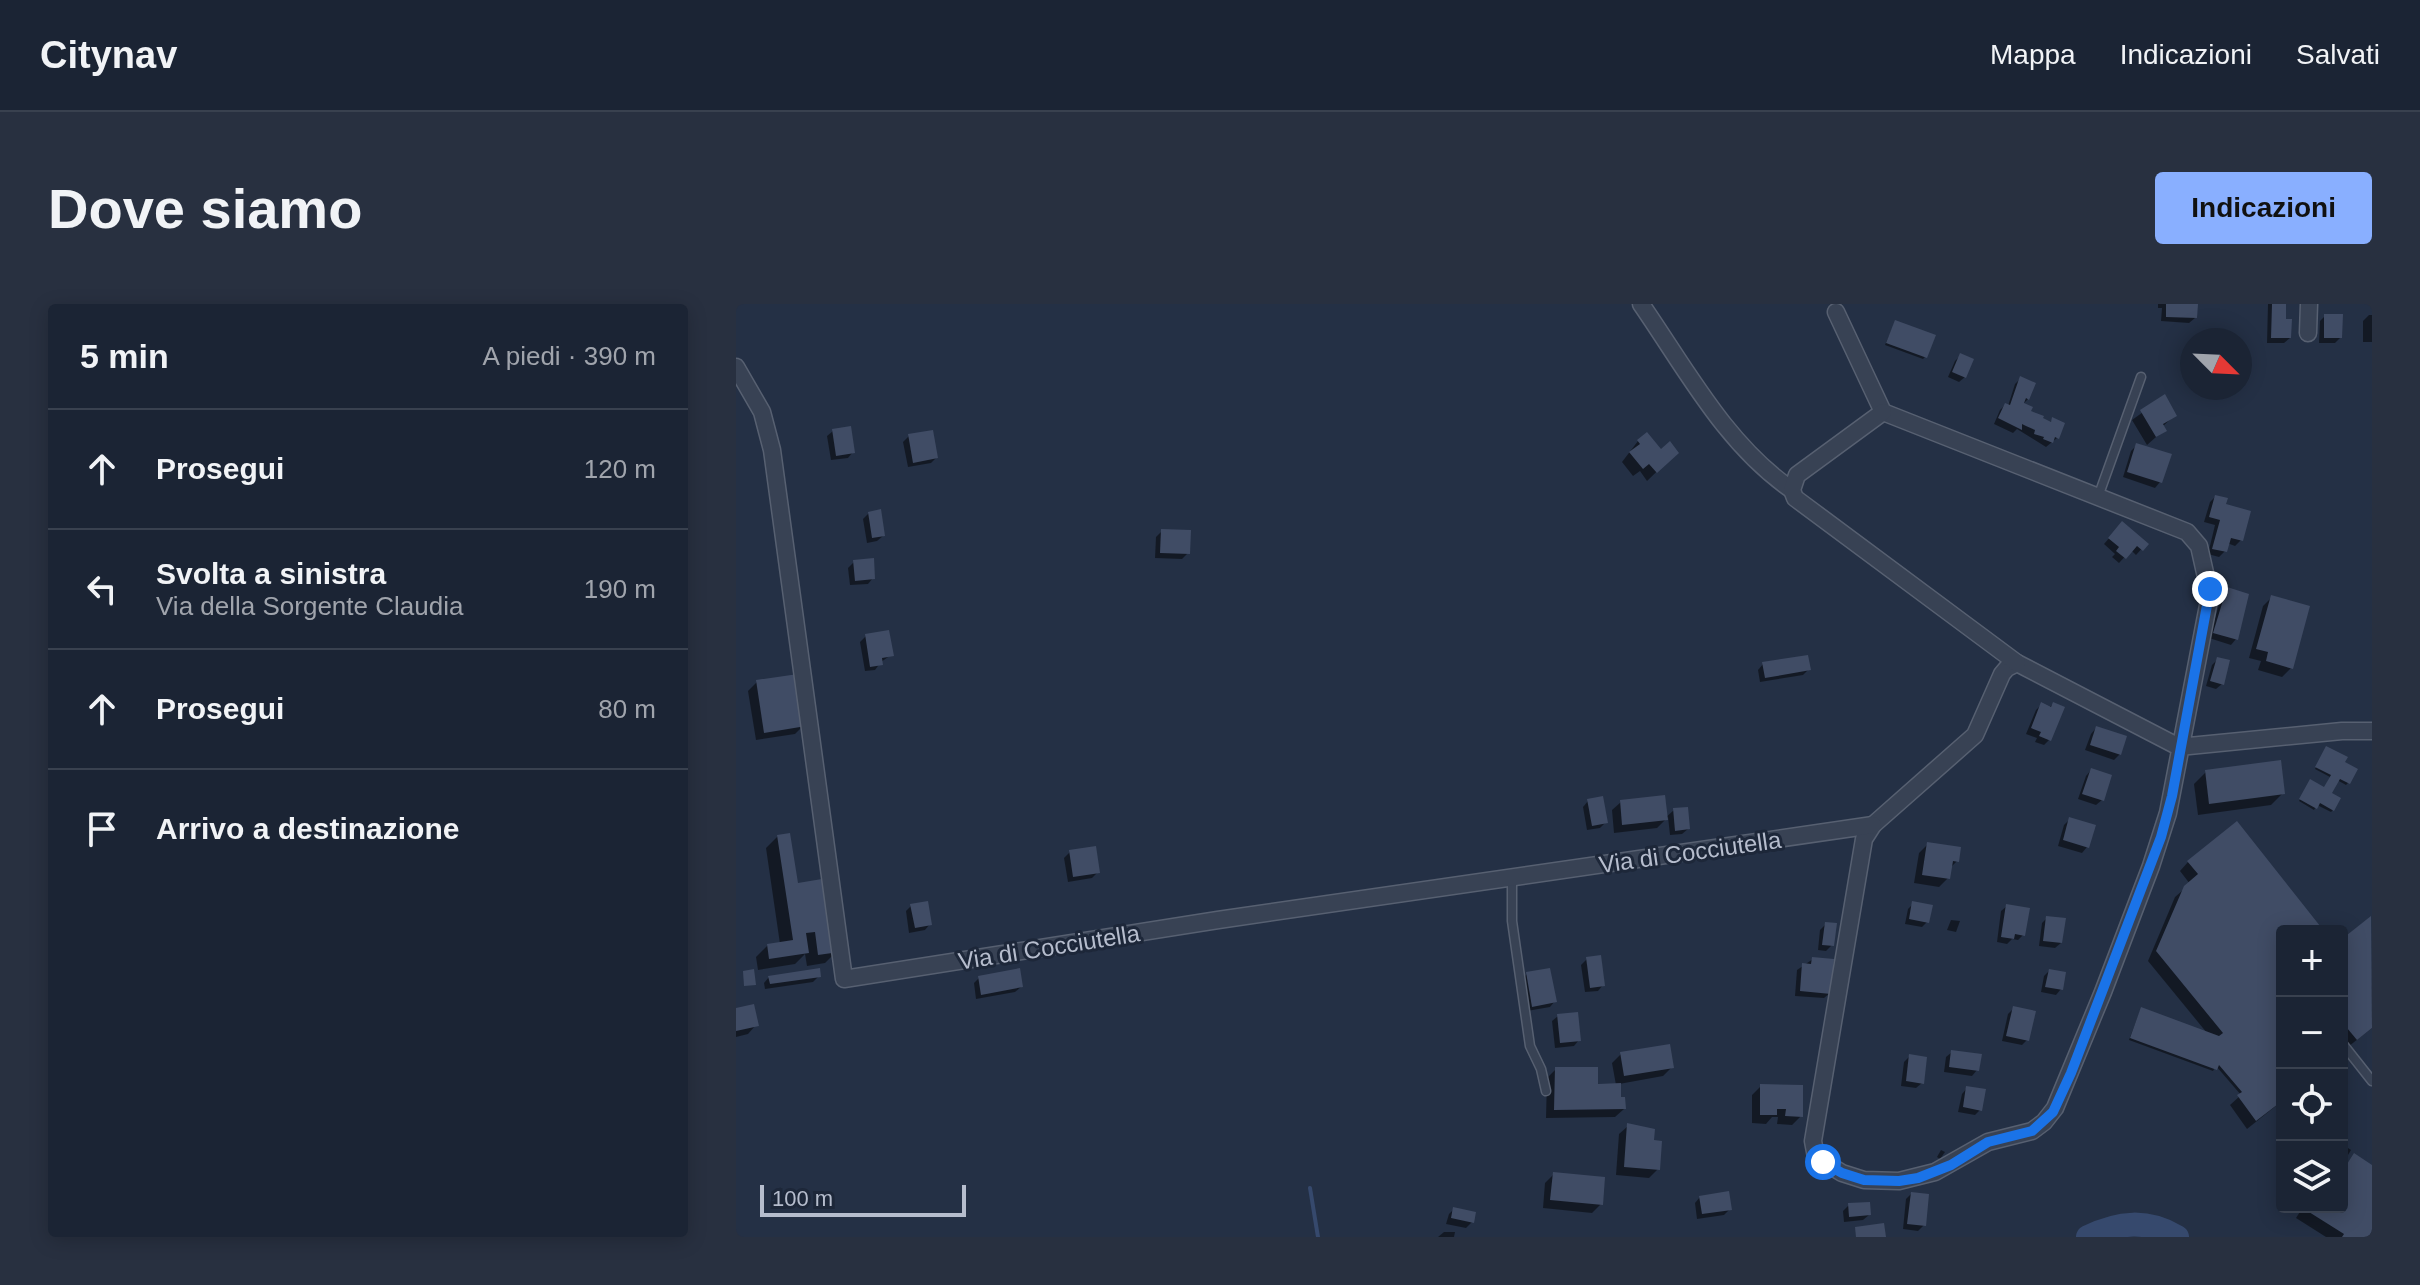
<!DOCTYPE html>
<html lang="it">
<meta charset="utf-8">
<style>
:root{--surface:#1b2434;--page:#283040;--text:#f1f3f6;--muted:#a0a4ac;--line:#39414f;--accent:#89afff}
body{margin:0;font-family:Arial,sans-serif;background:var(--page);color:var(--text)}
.controls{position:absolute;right:24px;bottom:24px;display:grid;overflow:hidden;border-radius:8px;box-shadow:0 4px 20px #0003}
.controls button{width:72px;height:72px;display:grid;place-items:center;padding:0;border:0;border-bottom:2px solid var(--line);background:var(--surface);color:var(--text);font:40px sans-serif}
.compass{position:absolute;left:1444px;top:24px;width:72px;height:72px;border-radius:50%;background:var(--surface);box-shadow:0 4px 20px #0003;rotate:114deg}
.scale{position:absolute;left:24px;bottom:20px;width:206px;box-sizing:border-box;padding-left:8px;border:4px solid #b6bdcd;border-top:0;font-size:22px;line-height:28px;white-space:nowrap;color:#b6bdcd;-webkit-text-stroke:6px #1d2739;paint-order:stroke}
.stop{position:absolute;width:24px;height:24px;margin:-18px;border:6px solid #1a73e8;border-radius:50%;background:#fff}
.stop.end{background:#1a73e8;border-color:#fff;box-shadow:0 2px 8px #0008}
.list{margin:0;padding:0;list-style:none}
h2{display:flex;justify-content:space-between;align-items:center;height:104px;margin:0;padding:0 32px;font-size:34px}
h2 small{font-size:26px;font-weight:400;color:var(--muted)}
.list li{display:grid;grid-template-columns:52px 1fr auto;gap:24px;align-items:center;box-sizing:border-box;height:120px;padding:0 32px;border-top:2px solid var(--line)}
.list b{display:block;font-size:30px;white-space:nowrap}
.list p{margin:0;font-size:26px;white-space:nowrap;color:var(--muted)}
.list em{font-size:26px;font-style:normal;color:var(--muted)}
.icon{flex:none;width:44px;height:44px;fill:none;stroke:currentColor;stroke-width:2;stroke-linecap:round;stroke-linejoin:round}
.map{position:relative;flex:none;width:1636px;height:933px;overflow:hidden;border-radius:8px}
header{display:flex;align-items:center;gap:48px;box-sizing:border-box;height:112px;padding:0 40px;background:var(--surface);border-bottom:2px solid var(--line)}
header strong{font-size:38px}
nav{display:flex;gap:44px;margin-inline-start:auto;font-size:28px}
.intro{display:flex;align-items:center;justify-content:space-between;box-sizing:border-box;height:192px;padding:0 48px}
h1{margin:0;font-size:56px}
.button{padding:20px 36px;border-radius:8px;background:var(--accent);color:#111;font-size:28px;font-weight:700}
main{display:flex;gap:48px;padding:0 48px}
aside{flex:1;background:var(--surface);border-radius:8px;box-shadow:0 4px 20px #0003}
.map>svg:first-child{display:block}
.shadow{fill:#0007}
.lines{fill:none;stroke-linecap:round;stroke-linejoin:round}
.stream{stroke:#36496d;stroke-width:4}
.river{stroke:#36496d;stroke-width:24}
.building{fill:#404c65}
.service-casing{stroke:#576071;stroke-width:11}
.minor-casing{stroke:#576071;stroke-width:19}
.service{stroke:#384254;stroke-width:8}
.minor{stroke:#384254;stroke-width:16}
.route{stroke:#1a73e8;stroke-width:10}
.labels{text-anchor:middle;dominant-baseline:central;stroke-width:6;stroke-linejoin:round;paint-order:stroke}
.street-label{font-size:24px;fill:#b6bdcd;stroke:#1d2739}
</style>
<header>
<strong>Citynav</strong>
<nav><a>Mappa</a><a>Indicazioni</a><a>Salvati</a></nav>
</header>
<div class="intro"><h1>Dove siamo</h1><a class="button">Indicazioni</a></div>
<main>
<aside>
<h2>5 min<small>A piedi · 390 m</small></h2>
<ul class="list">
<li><svg class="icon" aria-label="ahead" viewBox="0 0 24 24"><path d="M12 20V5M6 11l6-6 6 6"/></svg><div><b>Prosegui</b></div><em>120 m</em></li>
<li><svg class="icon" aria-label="left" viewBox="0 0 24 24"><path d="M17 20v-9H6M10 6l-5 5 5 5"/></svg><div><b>Svolta a sinistra</b><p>Via della Sorgente Claudia</p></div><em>190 m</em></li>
<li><svg class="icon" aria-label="ahead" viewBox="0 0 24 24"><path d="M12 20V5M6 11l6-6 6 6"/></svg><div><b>Prosegui</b></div><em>80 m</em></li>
<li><svg class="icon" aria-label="arrive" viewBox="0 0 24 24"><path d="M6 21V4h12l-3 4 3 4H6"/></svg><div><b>Arrivo a destinazione</b></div></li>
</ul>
</aside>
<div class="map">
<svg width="1636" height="933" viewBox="0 0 1636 933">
<rect width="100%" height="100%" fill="#243045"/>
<g class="shadow">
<polygon points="1422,0 1460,0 1459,14 1453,19 1425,17 1426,4 1422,4"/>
<polygon points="1532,0 1548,0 1548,17 1554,34 1548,39 1531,39"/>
<polygon points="1633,11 1636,11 1636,38 1627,38 1627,17"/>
<polygon points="1589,12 1604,34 1599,39 1583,39 1584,17"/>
<polygon points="1159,18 1189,53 1187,55 1149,41"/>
<polygon points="1224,52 1229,73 1223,78 1212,73 1219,57"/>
<polygon points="1284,75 1292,95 1286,101 1293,108 1313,119 1317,116 1321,134 1310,143 1281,125 1277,129 1258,120 1264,106 1269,101 1272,102 1279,80"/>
<polygon points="1428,93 1439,111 1426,123 1428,126 1411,141 1396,116"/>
<polygon points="97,127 117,148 112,154 95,156 91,132"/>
<polygon points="173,132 200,154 195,159 172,163 167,138"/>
<polygon points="902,137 924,148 940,149 911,177 904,167 897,172 886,158"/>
<polygon points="1401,141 1424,178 1419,184 1387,173 1395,147"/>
<polygon points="1479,193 1488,202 1505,236 1499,242 1491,239 1489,247 1483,253 1472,250 1479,221 1468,218 1474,198"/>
<polygon points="133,209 147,232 141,237 131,239 127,215"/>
<polygon points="1381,225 1410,240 1400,251 1395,246 1383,259 1376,253 1379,250 1368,240"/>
<polygon points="426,227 452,249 446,255 419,254 420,233"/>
<polygon points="118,258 137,274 132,280 114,281 112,264"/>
<polygon points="1492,286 1500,335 1495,341 1473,334 1486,291"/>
<polygon points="1536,293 1555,364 1546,373 1522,366 1525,357 1513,354 1527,302"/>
<polygon points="130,332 155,351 145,358 139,366 129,367 124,338"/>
<polygon points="1482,355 1486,380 1480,385 1470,382 1476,361"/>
<polygon points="1027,360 1073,365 1067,371 1024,378 1022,366"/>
<polygon points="21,378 68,421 59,430 20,436 12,387"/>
<polygon points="1317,400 1313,436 1308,441 1299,438 1301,434 1290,430 1300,406 1305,401 1313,404"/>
<polygon points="1360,424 1384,450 1378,456 1349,446 1355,430"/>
<polygon points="1589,446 1607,459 1612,479 1610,481 1601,476 1594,490 1597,506 1595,508 1581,501 1578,506 1563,497 1572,480 1588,485 1594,473 1579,465"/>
<polygon points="1355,466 1366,496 1360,501 1342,495 1350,472"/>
<polygon points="1470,468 1547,489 1535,501 1462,511 1458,480"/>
<polygon points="852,497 870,518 864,524 851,526 847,503"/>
<polygon points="885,498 929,514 938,506 952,525 946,530 934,531 932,513 921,524 878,529 876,506"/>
<polygon points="1334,515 1351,543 1346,549 1322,542 1328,521"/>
<polygon points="42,532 60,581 101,647 89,659 71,662 69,650 59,660 22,666 20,653 32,641 44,640 30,544"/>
<polygon points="1192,540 1221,557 1214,564 1212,574 1203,583 1178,579 1183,549"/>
<polygon points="334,548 362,568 356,574 332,578 328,554"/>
<polygon points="1452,558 1585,627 1546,627 1546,797 1511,825 1494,801 1505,791 1480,762 1477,767 1393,736 1404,707 1471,729 1412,657 1439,593 1454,580 1444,567"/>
<polygon points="1177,600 1191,618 1186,623 1169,620 1172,605"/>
<polygon points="175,602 194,620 189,626 173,629 170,607"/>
<polygon points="1271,602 1287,631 1282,636 1276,635 1271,640 1261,638 1265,607"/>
<polygon points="1311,614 1325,639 1319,644 1303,642 1306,619"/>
<polygon points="1634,615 1636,724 1608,746 1606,638"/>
<polygon points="1215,616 1224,617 1220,628 1211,626"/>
<polygon points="1090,620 1096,641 1090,647 1082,646 1084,626"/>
<polygon points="851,655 867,681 862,687 849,688 845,661"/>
<polygon points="1077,655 1094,689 1088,694 1059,692 1061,666"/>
<polygon points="1313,667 1325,685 1320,691 1305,688 1308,672"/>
<polygon points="791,670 819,697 814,703 791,707 786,675"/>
<polygon points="83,672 77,678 29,685 28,679 33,673"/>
<polygon points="243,674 285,683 279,688 240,695 238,679"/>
<polygon points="1278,704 1291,736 1286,741 1266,737 1272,710"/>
<polygon points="0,706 20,721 12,730 0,733"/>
<polygon points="822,712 843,736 838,742 819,744 816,717"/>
<polygon points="1216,748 1241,766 1236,772 1208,768 1210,753"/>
<polygon points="885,750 936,763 927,772 883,780 883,795 888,805 879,813 810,814 811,774 820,765 860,782 880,781 876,759"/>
<polygon points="1174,752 1186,779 1180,784 1165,782 1168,758"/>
<polygon points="1025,782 1065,812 1056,821 1041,820 1042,813 1036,813 1030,820 1016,819 1016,791"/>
<polygon points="1231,784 1244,806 1239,811 1222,808 1226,790"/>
<polygon points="892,822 922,865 913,874 880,871 883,830"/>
<polygon points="1606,840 1615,846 1606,861"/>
<polygon points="1205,846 1209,848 1204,855 1201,853"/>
<polygon points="1618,852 1636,863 1636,933 1590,933 1560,914 1567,903 1606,903 1606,866"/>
<polygon points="818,870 865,900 856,909 807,904 809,879"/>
<polygon points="1175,890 1188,921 1182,927 1167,925 1170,895"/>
<polygon points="964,893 994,905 988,911 961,915 959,899"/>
<polygon points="1113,901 1133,911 1127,916 1108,918 1107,907"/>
<polygon points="718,905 736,918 730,924 710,920 713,910"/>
<polygon points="708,928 719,928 718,933 702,933"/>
</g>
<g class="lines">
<polyline class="stream" points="574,884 582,933"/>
<path class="river" d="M1352,933C1383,918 1411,915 1441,933"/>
</g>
<g class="building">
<polygon points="1430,0 1462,0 1461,14 1430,13"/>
<polygon points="1536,0 1550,0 1550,15 1556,15 1555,34 1535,34"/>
<polygon points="1588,10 1607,10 1606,34 1588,34"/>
<polygon points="1159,16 1200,31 1191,54 1150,39"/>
<polygon points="1224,49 1238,55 1230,74 1216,68"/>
<polygon points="1284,72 1300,79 1293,96 1290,94 1288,99 1297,103 1295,107 1308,112 1307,114 1315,118 1316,113 1329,119 1323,135 1319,133 1317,139 1307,135 1308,133 1298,130 1299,126 1290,122 1286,120 1286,126 1262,114 1269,99 1274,101"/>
<polygon points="1429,90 1441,112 1427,120 1431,127 1420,133 1404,106"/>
<polygon points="115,122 119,149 100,152 96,125"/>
<polygon points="197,126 202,154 177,159 172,130"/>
<polygon points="911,128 925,145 934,137 943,149 921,169 913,160 907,165 893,148 904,140 901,136"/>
<polygon points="1400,139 1436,150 1426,179 1391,168"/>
<polygon points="1479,191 1492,194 1490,200 1515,207 1507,237 1495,234 1491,248 1476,245 1484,216 1473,213"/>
<polygon points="145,205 149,232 136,234 132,208"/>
<polygon points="1386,217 1413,240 1407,247 1401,242 1390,255 1380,247 1383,243 1372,234"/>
<polygon points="425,225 455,226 454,250 424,249"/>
<polygon points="138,254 139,275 119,277 117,256"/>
<polygon points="1491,283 1513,290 1502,336 1477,329"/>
<polygon points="1535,291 1574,302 1557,365 1530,357 1532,348 1520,345"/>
<polygon points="153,326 158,352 146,354 147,361 134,363 129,330"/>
<polygon points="1072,351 1075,366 1029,374 1026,358"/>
<polygon points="1481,353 1494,356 1488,381 1474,377"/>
<polygon points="62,370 70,422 28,429 20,376"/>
<polygon points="1305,398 1315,403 1317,398 1329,403 1315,437 1303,432 1305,428 1295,424"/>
<polygon points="1360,422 1391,432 1385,451 1354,441"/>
<polygon points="1590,442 1612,453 1609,458 1622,465 1614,480 1604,475 1596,489 1605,494 1598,507 1584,499 1581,505 1563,495 1574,475 1588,483 1595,471 1579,463"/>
<polygon points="1545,456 1549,490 1473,500 1469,466"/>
<polygon points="1355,464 1376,471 1368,497 1346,490"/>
<polygon points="929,491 932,516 886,521 884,496"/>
<polygon points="867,492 872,519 856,522 851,495"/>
<polygon points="952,503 954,525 939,527 937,504"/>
<polygon points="1333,513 1360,521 1353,544 1327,536"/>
<polygon points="1501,517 1588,627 1546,627 1546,797 1520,817 1501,791 1506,788 1483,761 1481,766 1394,734 1405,703 1483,732 1487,729 1420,647 1448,582 1462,570 1451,557"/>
<polygon points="54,529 62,579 92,574 103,648 82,651 79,628 70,629 73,649 33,655 31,640 57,636 41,531"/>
<polygon points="1191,538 1225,543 1223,558 1217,557 1214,575 1186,571"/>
<polygon points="360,542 364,569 337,573 333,546"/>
<polygon points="192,597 196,621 179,624 174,600"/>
<polygon points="1176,597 1197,601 1193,619 1173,615"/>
<polygon points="1270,600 1294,604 1289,632 1279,630 1278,635 1265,633"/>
<polygon points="1310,612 1330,614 1326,639 1307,637"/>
<polygon points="1635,612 1636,724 1621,736 1606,718 1606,635"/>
<polygon points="1089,618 1101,619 1098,642 1086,641"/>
<polygon points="865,651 869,682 854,684 850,653"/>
<polygon points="1076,653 1098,655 1095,690 1064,687 1066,659 1075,660"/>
<polygon points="84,664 85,673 34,680 32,672"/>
<polygon points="284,664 287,683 245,691 242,672"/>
<polygon points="814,664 821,698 796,703 790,668"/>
<polygon points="18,665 20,681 8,682 7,667"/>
<polygon points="1313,665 1330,668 1327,686 1309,683"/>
<polygon points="18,700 23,722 0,727 0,704"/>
<polygon points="1277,702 1300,707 1293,737 1270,732"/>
<polygon points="842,708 845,737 824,739 821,710"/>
<polygon points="934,740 938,764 888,772 884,748"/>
<polygon points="1215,746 1246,750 1243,767 1213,763"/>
<polygon points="1173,750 1191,753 1188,780 1170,777"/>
<polygon points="819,763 862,763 862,780 885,779 885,793 889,793 890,805 818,806"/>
<polygon points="1024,780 1067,781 1067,813 1049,812 1050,805 1041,805 1041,811 1024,811"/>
<polygon points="1230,782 1250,785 1246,807 1227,803"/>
<polygon points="891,819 919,825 918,836 926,837 924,866 888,863"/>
<polygon points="1618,849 1636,861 1636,933 1606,933 1608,930 1565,903 1606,903 1606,868"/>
<polygon points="817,868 869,873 867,901 814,896"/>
<polygon points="993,887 996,906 966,910 963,892"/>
<polygon points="1175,888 1193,890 1190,922 1171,920"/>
<polygon points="1134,898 1135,911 1113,913 1112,899"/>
<polygon points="717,903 740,908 738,919 715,914"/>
<polygon points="1148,919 1150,933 1120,933 1119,923"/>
</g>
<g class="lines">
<defs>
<g id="service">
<polyline points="1362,193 1405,73"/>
<polyline points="776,575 776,617 794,742 805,765 810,787"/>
<polyline points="1606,739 1636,777"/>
</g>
<g id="minor">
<path d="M905,0C950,65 990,141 1056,186"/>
<polyline points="1100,8 1147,108 1451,228 1463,242 1474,291 1432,509 1415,562 1367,688 1319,804 1308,818 1296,827 1252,838 1199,868 1163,877 1128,876 1106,869 1080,853 1077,837 1128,535 1137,521 1239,431 1266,370 1271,364 1281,359 1443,443 1606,427 1636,427"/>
<polyline points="1572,29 1573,0"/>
<polyline points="0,63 26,108 36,146 108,675 482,616 1137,521"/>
<polyline points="1147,108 1061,171 1056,186 1059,194 1281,359"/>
</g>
</defs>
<use href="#service" class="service-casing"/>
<use href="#minor" class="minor-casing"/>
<use href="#service" class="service"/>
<use href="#minor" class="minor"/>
</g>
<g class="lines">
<polyline class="route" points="1087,858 1106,869 1128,876 1163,877 1182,874 1215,861 1252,838 1296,827 1317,808 1335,769 1425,533 1436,492 1474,285"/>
</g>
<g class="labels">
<g class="street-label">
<text transform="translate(954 548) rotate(-8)">Via di Cocciutella</text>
<text transform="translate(313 643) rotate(-9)">Via di Cocciutella</text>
</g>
</g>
</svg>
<div class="controls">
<button>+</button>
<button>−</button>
<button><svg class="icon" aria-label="locate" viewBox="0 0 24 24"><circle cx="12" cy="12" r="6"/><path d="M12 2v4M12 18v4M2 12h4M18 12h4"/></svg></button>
<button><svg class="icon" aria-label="layers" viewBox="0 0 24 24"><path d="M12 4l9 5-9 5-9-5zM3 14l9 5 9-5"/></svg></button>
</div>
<svg class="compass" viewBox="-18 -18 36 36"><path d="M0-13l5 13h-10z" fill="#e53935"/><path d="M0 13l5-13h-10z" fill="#a0a4ac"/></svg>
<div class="scale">100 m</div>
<div class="stop" style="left:1087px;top:858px"></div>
<div class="stop end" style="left:1474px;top:285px"></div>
</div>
</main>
